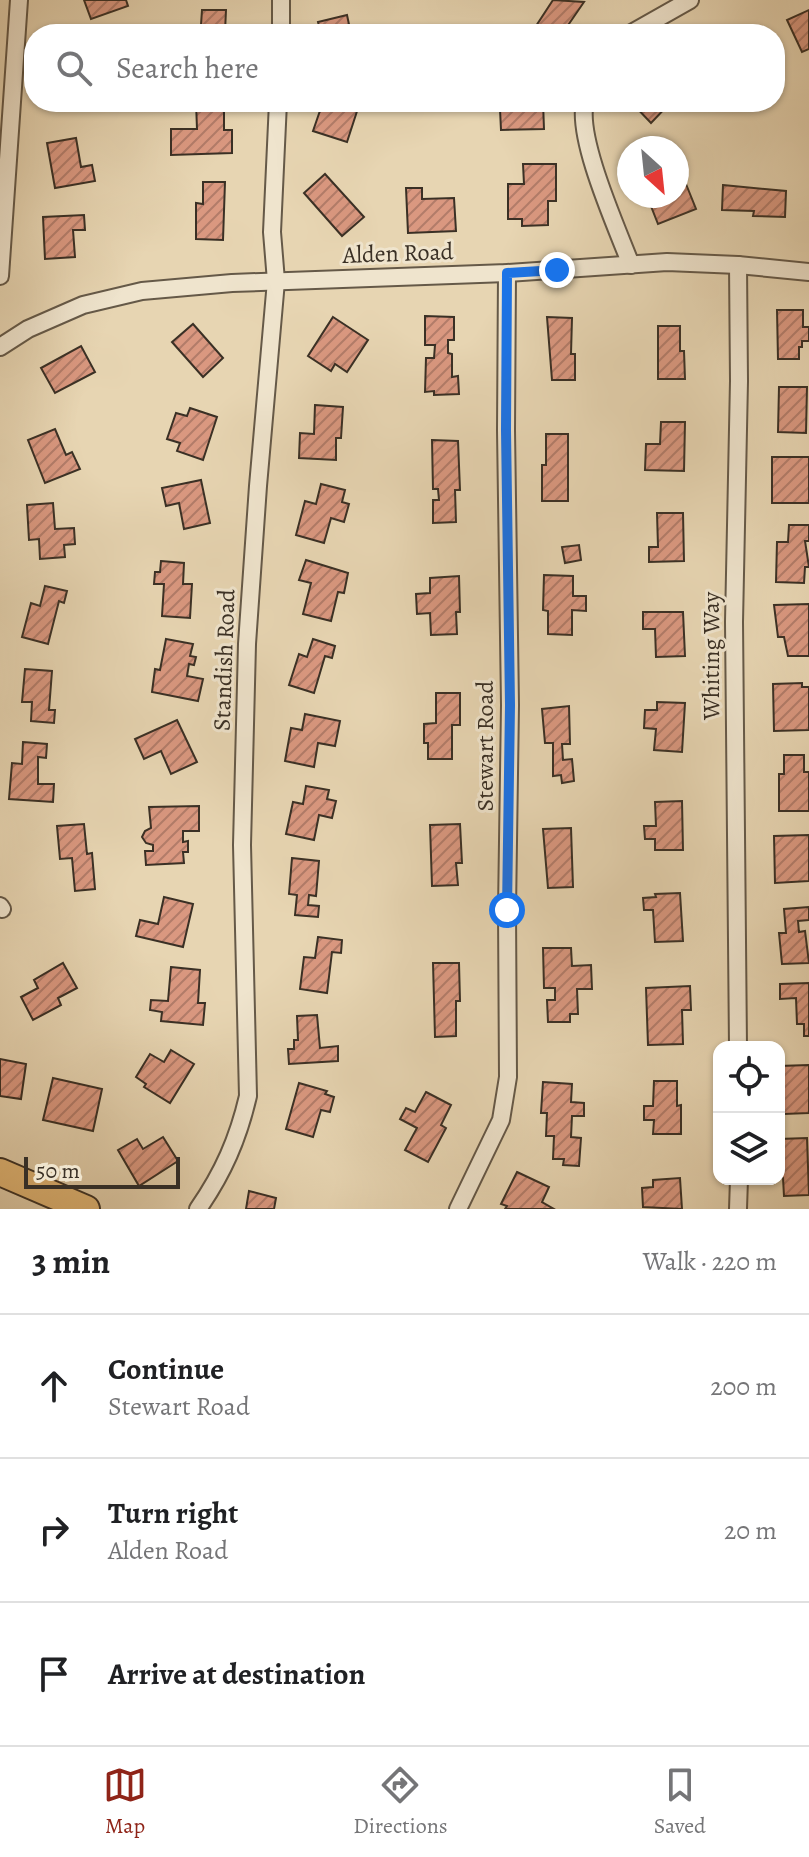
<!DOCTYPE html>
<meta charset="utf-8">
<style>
:root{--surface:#fff;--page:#f6f6f6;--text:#202124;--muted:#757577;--line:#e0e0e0;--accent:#8f2418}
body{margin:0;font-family:Alegreya,serif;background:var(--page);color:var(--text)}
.controls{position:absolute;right:24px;bottom:24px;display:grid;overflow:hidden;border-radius:16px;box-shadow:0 2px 6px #0004}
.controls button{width:72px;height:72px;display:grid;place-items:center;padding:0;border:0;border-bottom:2px solid var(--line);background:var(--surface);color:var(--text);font:40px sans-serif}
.compass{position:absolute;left:617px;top:136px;width:72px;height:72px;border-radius:50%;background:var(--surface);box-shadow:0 2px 6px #0004;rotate:153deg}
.scale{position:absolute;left:24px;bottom:20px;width:156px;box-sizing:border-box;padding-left:8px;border:4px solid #3a3025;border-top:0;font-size:22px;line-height:28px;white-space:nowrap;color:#3a3025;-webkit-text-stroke:6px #efe4cd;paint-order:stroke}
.stop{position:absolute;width:24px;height:24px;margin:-18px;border:6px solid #1a73e8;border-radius:50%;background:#fff}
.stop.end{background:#1a73e8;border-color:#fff;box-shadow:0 2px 8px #0008}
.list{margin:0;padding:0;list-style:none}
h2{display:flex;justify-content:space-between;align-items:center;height:104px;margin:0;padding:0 32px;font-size:34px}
h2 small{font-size:26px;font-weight:400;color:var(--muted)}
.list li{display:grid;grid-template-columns:52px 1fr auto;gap:24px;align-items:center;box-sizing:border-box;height:144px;padding:0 32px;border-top:2px solid var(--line)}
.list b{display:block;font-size:30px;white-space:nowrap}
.list p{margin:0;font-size:26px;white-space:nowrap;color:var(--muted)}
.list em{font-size:26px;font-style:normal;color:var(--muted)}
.icon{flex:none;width:44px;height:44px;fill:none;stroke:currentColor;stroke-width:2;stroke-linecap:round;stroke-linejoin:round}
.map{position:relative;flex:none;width:809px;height:1209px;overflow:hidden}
.search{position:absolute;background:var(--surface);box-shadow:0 2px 6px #0004;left:24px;right:24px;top:24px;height:88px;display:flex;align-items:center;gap:20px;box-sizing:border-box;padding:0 28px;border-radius:32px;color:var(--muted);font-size:30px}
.sheet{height:536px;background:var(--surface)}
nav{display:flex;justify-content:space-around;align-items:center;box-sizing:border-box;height:112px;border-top:2px solid var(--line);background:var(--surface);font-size:22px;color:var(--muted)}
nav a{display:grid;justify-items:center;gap:4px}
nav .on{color:var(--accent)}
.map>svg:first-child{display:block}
.building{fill:url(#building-hatch);stroke:#3a3025;stroke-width:2}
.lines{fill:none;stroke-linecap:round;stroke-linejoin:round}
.street-casing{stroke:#655948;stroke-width:20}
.primary-casing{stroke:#3a3025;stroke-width:30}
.street{stroke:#efe4cd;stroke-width:16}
.primary{stroke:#e4ba79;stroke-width:26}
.route{stroke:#1a73e8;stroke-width:10}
.labels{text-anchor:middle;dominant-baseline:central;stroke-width:6;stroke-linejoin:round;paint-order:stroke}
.street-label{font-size:24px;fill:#3a3025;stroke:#efe4cd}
</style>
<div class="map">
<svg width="809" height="1209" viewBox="0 0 809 1209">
<defs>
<pattern id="building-hatch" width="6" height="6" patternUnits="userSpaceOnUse" patternTransform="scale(2)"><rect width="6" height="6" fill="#da9880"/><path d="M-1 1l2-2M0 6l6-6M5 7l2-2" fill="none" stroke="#b27c69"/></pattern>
</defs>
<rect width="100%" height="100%" fill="#e7d5b2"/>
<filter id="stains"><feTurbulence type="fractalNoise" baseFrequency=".0025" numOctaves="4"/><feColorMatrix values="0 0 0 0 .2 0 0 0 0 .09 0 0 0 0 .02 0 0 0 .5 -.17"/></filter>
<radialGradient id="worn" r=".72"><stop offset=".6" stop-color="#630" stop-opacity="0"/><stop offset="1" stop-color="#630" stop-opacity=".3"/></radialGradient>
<g class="building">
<polygon points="84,0 126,0 128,6 91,19"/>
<polygon points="553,0 584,2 562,34 548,34 536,26"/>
<polygon points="202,10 226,10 225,32 234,34 206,34 210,33 210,25 201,25"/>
<polygon points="809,10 809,49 802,52 787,20"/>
<polygon points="347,15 351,34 321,34 318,22"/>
<polygon points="196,102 224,102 224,130 232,130 232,153 171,155 171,129 197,129"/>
<polygon points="323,102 360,102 347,142 313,131"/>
<polygon points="508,102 543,102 544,129 501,130 500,109 508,109"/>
<polygon points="631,102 671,102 651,123"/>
<polygon points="76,138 81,167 92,165 95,181 55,188 47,143"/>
<polygon points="523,164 556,164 556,201 548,201 548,225 522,226 522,219 508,219 508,184 524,184"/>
<polygon points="325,174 364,217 342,236 304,193"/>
<polygon points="203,182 225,182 223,240 196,239 196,203 203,204"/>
<polygon points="686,184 696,209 658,224 647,196 677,196 677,188"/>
<polygon points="723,185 786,191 785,217 753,216 754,211 722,210"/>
<polygon points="406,188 422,188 422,199 454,198 456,231 408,233"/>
<polygon points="84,215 85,230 73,230 75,257 45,259 43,217"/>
<polygon points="777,310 803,310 803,327 809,327 809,341 802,341 802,347 799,347 799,359 778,359"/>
<polygon points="425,316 454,317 454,340 448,340 448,353 452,354 452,377 458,376 459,394 434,395 434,391 425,392 426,358 434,358 435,345 425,345"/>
<polygon points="333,317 368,340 347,372 335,364 331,371 308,356"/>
<polygon points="547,317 572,318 571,354 575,354 575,380 552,380"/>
<polygon points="193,324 223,358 203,377 172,342"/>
<polygon points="658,326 680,326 680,351 684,351 685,379 658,379"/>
<polygon points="81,346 95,372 55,393 41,368"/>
<polygon points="779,387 807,387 806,433 778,432"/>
<polygon points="315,405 343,407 341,438 336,438 336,460 299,458 300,433 314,434"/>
<polygon points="190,408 217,417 203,460 177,451 180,443 167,439 176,413 187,416"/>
<polygon points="661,422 685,422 684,471 645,470 646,444 660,444"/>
<polygon points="55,429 66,455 72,452 80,469 45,483 28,440"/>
<polygon points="546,434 568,434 568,501 542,501 542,465 546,465"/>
<polygon points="432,440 458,441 460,490 455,490 456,522 433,523 433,500 439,500 438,489 433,489"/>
<rect x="772" y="457" width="37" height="46"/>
<polygon points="201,480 210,523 184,529 179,503 166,506 162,488"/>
<polygon points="321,484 345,490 342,502 349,504 344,522 331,518 324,543 296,535 305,501 316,504"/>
<polygon points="53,503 55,529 74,528 75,544 64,545 65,557 40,559 39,539 29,540 27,505"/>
<polygon points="657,513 683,513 684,561 649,562 649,547 658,547"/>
<polygon points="789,525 809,525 809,541 805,541 809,567 805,567 804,583 776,582 777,542 788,542"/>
<polygon points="579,545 581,560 565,563 562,547"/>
<polygon points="306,560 348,573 344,593 338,592 331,621 303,614 311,583 299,580"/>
<polygon points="161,561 184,563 183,584 192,584 190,618 162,616 164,584 154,584 155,572 160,572"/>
<polygon points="544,575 573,576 573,596 586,596 586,611 572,610 572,635 548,634 548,611 543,610"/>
<polygon points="459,576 460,612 456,612 457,634 431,635 430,613 417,614 416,594 430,593 430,578"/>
<polygon points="45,586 67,591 64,603 59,601 48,644 22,637 31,603 40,606"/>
<polygon points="809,604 809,656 788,656 784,637 778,637 774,605"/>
<polygon points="643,612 683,612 685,656 656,657 655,629 643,629"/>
<polygon points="166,639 193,644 190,656 196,657 194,665 189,664 187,676 203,679 198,701 152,692 155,669 160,670"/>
<polygon points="313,639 335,646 332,658 325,656 314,693 289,685 299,654 307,657"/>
<polygon points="25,669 52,671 49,710 55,710 54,723 31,721 32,702 22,702"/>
<polygon points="802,683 802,687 809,687 809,730 774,731 773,684"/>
<polygon points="436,693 460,693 460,725 452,725 452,759 428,759 428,743 424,743 424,724 436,723"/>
<polygon points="657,702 685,703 682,752 654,750 656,729 644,728 645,710 657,710"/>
<polygon points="569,706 570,744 562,744 563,760 572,759 574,781 562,783 561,775 553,776 553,743 545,743 542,709"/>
<polygon points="305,714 340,721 335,746 318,743 314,767 285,761 291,728 302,730"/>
<polygon points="177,720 197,762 171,774 161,751 144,759 135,739"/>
<polygon points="23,742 47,744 46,758 38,757 38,784 54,784 53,802 9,799 12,763 22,764"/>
<polygon points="784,755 804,755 804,772 809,772 809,811 779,811 779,774 784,774"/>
<polygon points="306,786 329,790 327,799 336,801 332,818 319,815 314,840 286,834 293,802 303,804"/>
<polygon points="682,801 683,850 655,850 655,839 645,839 644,826 656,826 655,802"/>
<polygon points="199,806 199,831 183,831 183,842 188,841 188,852 183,852 184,863 146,865 145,851 153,851 153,845 146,843 142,837 145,831 151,828 149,807"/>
<polygon points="84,824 87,854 92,853 95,889 75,891 72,858 60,859 57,826"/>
<polygon points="460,824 462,863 456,863 458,885 432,886 430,825"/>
<polygon points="571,828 573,887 548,888 543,829"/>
<polygon points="809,835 809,881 775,883 774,836"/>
<polygon points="292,858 319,861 316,896 309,895 308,905 319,906 318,917 295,915 297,895 289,894"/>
<polygon points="680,893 683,941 655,942 653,910 644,910 643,898 656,897 655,894"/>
<polygon points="164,897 193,904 183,947 136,936 140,920 158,924"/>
<polygon points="809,907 809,920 798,921 799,932 805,931 809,963 782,964 779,933 786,933 784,909"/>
<polygon points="318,937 342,940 341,953 332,952 327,993 300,989 304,957 315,958"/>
<polygon points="543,948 571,948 572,966 591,965 592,989 577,989 578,1014 570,1014 570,1022 548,1022 547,1000 555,1000 555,988 544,988"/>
<polygon points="63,963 77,988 58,998 61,1005 33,1020 21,997 38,988 34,980"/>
<polygon points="433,963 459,963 460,1001 456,1001 456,1036 435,1037"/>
<polygon points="171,967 200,970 198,1003 205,1003 203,1025 161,1021 162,1012 150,1010 151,1000 168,1001"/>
<polygon points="809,983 809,1036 804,1036 804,1024 797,1024 796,998 780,999 780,984"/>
<polygon points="690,986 691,1010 682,1010 683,1044 648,1045 646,988"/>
<polygon points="317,1015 320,1048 338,1046 338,1061 289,1064 288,1049 294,1049 294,1040 298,1040 297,1016"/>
<polygon points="171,1050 194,1064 170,1103 144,1087 146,1084 136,1077 150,1054 164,1062"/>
<polygon points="0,1059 26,1064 21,1099 0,1096"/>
<polygon points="809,1065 809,1113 784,1114 784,1105 779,1105 779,1066"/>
<polygon points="53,1078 102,1089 93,1131 43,1120"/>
<polygon points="654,1081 677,1081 677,1106 681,1105 681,1134 653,1134 654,1120 644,1120 644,1106 653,1106"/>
<polygon points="543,1082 572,1084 571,1102 584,1103 584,1116 572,1116 571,1137 581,1138 579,1166 563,1165 564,1159 553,1159 554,1136 546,1136 547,1113 541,1113"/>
<polygon points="299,1083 327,1091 325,1094 334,1097 330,1112 321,1110 313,1137 286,1129"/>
<polygon points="426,1092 451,1105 441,1125 446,1128 428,1162 405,1150 417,1128 400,1119 406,1108 415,1112"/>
<polygon points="163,1137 178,1161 139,1186 118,1150 137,1139 143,1149"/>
<polygon points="807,1138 809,1195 784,1196 783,1178 780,1177 779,1139"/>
<polygon points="517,1172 549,1187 542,1202 554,1209 505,1209 507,1206 501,1204"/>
<polygon points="680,1178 682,1209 643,1207 642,1188 653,1187 653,1180"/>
<polygon points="249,1191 276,1198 274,1209 246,1209"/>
</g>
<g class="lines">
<defs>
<g id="street">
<polyline points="281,0 281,34"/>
<polyline points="630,34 690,0"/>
<path d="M585,102C576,138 617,228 631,265"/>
<polyline points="0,276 19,0"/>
<polyline points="0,347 28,329 83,305 142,291 232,283 507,273 667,262 738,265 809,272"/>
<polyline points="0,906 2,909"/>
<polyline points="738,1047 734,622 739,381 738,265"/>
<path d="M198,1209C223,1173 238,1139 248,1096L242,845L247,644L258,486L276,281L272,232L278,102"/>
<polyline points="458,1209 501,1120 508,1077 507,910 510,705 506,430 507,273"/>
<polyline points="738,1209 739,1179"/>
</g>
<polyline id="primary" points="0,1172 86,1209"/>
</defs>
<use href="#street" class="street-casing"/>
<use href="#primary" class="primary-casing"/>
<use href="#street" class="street"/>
<use href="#primary" class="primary"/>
</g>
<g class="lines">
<polyline class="route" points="507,910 510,705 506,430 507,273 557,270"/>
</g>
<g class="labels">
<g class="street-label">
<text transform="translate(398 253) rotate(-2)">Alden Road</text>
<text transform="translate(711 656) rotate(-90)">Whiting Way</text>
<text transform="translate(224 660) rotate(-88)">Standish Road</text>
<text transform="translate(485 746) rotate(-90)">Stewart Road</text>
</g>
</g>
<rect width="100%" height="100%" filter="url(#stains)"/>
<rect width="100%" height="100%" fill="url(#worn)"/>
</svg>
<div class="controls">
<button><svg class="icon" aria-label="locate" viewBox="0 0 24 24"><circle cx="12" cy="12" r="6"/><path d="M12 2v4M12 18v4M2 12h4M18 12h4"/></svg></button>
<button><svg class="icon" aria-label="layers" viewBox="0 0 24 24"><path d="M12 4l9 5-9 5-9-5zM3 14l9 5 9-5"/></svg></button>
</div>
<svg class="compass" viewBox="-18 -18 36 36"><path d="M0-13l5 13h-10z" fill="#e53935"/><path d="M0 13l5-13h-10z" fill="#757577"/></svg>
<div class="scale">50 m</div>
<div class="stop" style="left:507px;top:910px"></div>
<div class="stop end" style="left:557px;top:270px"></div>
<div class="search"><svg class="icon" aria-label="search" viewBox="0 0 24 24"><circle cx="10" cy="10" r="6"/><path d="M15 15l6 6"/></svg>Search here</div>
</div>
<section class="sheet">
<h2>3 min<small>Walk · 220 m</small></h2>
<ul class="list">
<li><svg class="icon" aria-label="ahead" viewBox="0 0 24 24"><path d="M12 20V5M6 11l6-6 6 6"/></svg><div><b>Continue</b><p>Stewart Road</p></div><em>200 m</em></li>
<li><svg class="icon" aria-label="right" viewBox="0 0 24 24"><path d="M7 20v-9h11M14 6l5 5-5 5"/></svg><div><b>Turn right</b><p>Alden Road</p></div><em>20 m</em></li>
<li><svg class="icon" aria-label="arrive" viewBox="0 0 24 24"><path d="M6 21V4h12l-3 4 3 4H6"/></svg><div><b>Arrive at destination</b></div></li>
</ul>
</section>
<nav>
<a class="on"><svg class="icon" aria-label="map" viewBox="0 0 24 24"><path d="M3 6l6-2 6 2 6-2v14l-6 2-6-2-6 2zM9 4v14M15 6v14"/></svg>Map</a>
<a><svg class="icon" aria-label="directions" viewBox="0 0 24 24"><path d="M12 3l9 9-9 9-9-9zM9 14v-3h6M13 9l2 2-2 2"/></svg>Directions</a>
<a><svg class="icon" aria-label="saved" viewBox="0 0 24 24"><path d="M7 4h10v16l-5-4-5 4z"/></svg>Saved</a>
</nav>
